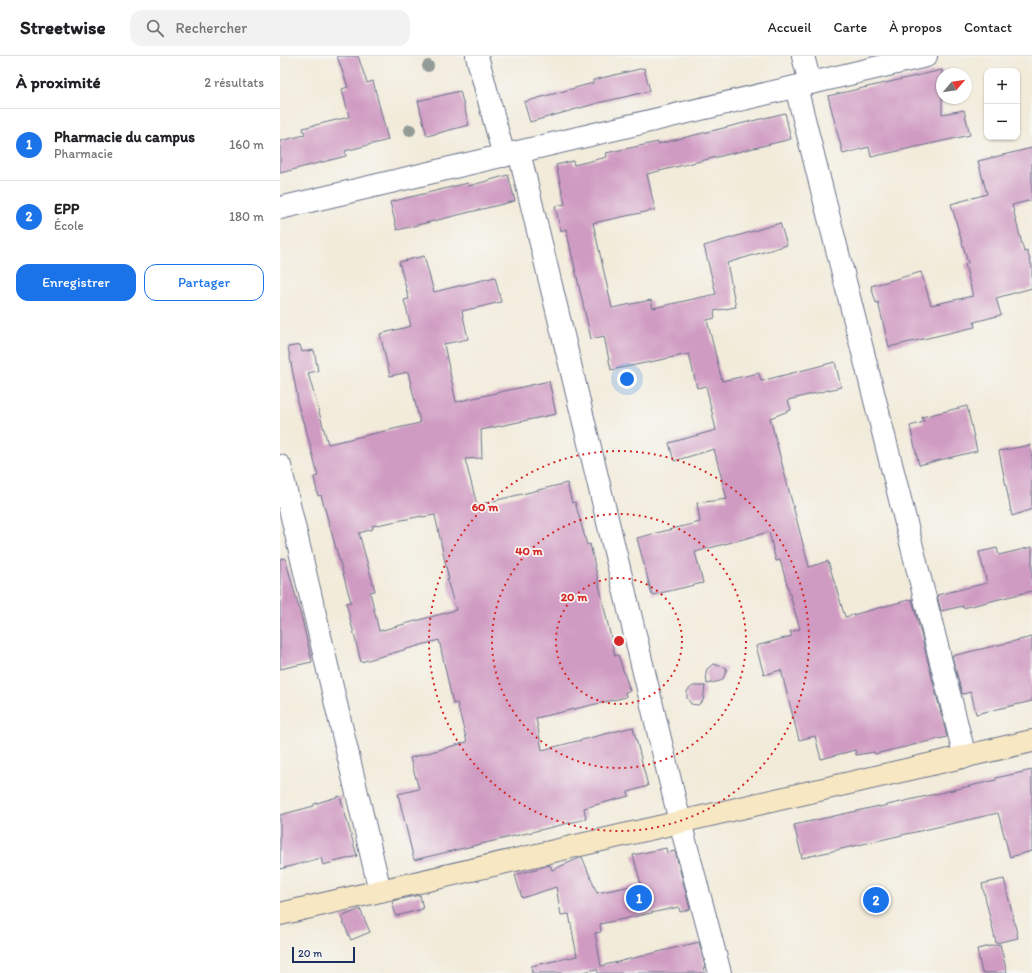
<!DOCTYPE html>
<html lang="fr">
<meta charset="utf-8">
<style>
:root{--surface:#fff;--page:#f2f2f2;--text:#202124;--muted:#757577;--line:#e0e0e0;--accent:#1a73e8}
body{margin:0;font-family:Itim,sans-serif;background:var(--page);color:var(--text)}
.controls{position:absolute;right:12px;top:12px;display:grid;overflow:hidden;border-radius:8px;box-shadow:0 1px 3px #0004}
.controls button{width:36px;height:36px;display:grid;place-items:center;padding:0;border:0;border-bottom:1px solid var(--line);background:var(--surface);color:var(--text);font:20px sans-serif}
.compass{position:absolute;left:656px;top:12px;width:36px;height:36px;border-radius:50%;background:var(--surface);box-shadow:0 1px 3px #0004;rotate:61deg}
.scale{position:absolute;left:12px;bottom:10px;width:63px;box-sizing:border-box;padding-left:4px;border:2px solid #1b2f5e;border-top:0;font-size:11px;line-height:14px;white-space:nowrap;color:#1b2f5e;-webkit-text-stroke:3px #f6f6f2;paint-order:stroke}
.you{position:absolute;left:347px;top:323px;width:14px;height:14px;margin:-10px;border:3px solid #fff;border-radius:50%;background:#1a73e8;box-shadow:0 0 0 6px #1a73e833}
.badge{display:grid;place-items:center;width:26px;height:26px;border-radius:50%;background:var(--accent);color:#fff;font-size:13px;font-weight:700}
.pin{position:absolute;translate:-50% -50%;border:2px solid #fff;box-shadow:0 1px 4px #0006}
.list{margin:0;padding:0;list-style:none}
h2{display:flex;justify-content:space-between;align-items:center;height:52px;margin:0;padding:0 16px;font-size:17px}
h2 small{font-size:13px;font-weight:400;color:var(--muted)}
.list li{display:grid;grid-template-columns:26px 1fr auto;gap:12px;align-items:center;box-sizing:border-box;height:72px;padding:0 16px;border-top:1px solid var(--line)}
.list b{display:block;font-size:15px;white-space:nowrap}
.list p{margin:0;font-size:13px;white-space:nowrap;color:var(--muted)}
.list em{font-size:13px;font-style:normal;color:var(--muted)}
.actions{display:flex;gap:8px;padding:12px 16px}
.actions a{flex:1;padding:9px 0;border:1px solid var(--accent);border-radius:12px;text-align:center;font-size:14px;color:var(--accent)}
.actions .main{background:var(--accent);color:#fff}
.icon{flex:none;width:22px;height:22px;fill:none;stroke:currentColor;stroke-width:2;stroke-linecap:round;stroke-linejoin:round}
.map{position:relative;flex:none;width:752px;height:917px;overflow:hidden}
header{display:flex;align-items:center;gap:24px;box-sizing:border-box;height:56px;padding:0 20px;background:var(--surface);border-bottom:1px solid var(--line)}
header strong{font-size:19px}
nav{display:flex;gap:22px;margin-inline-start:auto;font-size:14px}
.search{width:280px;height:36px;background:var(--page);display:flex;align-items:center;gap:10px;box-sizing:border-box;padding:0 14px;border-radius:12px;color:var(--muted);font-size:15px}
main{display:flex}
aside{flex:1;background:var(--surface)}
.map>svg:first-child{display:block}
.building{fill:#d09bc2;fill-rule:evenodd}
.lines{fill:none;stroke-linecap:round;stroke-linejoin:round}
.street-casing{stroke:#667189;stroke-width:24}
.secondary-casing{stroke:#667189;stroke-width:24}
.street{stroke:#fff;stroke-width:22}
.secondary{stroke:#f8e7c3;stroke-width:22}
.tree{fill:#939b97}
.ring{fill:none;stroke:#d62828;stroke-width:2;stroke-dasharray:2 4}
.centre{fill:#d62828;stroke:#f6f6f2;stroke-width:2}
.ring-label{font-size:12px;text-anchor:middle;font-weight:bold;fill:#d62828;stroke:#f6f6f2;stroke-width:3.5;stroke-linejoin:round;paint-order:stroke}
</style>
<header>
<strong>Streetwise</strong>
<div class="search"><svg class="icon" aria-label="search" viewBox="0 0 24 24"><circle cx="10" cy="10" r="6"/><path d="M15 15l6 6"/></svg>Rechercher</div>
<nav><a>Accueil</a><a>Carte</a><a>À propos</a><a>Contact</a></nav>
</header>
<main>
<aside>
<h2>À proximité<small>2 résultats</small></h2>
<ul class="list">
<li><span class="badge">1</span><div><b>Pharmacie du campus</b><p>Pharmacie</p></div><em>160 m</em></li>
<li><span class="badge">2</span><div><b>EPP</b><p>École</p></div><em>180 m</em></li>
</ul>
<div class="actions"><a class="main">Enregistrer</a><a>Partager</a></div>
</aside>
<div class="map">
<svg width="752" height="917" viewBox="0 0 752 917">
<rect width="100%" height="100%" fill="#f6f6f2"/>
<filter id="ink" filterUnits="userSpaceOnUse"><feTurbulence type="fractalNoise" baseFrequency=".025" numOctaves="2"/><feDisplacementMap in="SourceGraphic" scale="8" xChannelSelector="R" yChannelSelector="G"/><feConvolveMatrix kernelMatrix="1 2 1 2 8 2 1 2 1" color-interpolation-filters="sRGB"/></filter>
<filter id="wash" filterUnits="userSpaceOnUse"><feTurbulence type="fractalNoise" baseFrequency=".012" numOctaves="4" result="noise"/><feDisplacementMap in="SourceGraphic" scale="16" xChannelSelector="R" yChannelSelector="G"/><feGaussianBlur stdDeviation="0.9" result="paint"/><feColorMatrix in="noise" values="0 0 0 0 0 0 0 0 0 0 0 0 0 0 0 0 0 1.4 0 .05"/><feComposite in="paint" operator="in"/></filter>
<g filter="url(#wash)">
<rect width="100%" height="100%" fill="#f2ebda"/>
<g id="blocks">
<g class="building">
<polygon points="57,0 78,0 87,27 93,25 108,84 65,95 66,100 0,117 0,85 25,79 23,72 69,61 62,33 68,31"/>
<polygon points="364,12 370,35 318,47 250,66 244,46 313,27 313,24"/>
<polygon points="662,14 662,58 684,54 690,79 591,101 589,91 563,98 548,40"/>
<polygon points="180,35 189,69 147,80 138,45"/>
<polygon points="505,57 511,83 367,118 375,154 313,167 332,252 371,244 373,252 436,238 424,190 500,167 507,189 447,207 456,251 434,255 435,262 427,264 442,325 479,317 481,325 555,306 561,331 508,344 511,354 490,362 529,511 548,505 565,561 632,543 667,681 595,698 594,696 576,699 575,694 541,703 535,680 519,684 501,614 484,619 476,590 512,580 510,576 520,573 500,504 496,505 489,476 415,496 423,527 372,539 357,482 420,466 417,447 447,443 434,393 394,405 389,387 436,374 426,330 417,332 409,298 331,314 324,280 311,283 286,173 281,175 275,150 285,148 276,109 293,105 294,109 327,101 326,97 378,86 378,88"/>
<polygon points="752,92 752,144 732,149 744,196 747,195 752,210 752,232 716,242 721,259 694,266 695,271 609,291 598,246 596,247 591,230 641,216 651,249 693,240 685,208 688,207 671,148 707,138 698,105"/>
<polygon points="228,119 235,145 117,174 110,146 188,127 189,130"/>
<path d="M144,200L154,236L215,221L221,246L182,255L188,283L164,288L176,346L269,325L276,358L201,374L202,402L185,403L197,449L287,427L292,447L295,446L307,489L310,488L335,600L338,599L350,635L345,636L346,641L256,662L262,694L353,671L368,730L348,736L349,740L304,752L306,763L134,804L118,738L139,733L130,702L187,686L177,647L173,648L159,584L81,606L66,547L71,546L41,439L38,440L34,421L38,420L24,365L23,366L17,345L18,344L8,291L20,289L22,296L34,294L38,315L28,317L48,388L140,367L128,316L110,320L100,278L131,270L124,244L129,243L119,206ZM155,459L169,524H167L176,554L99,575L90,536L95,535L79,477L93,473L92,470L142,460V461Z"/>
<polygon points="687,350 697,395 639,409 630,370 644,366 642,361"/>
<polygon points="750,389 752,402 752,453 732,460 719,395"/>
<polygon points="752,491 752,535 683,552 683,550 661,555 657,539 707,527 699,496 717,492 719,499"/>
<polygon points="5,502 22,563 32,606 0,613 0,503"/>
<polygon points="752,581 752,645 696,658 691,636 682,638 672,600"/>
<polygon points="433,608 447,612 443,623 440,625 427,628 426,616 427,613"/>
<polygon points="413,630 425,630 423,645 418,649 411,648 407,642 407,635"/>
<polygon points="752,714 752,795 730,801 718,757 522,802 514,769 599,750 599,751 716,724 716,722"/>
<polygon points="60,740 77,800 43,809 41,802 0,813 0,759 34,750 34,748"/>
<polygon points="386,792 387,797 395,795 410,853 400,856 399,851 320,868 321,876 315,877 321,910 419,886 425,911 423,912 425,917 318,917 317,913 298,917 252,917 251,910 297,900 289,858 281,859 276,831 242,842 235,819 270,809 272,814 302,801 317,837 361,828 353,799"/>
<polygon points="724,823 738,882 716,887 702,828"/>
<polygon points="140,839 143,853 116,860 112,845"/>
<polygon points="80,853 90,876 71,884 61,861"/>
<polygon points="720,888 727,917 702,917 697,893"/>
</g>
</g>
</g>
<g filter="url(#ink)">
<use href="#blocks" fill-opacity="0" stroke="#667189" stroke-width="1"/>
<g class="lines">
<defs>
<g id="street">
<polyline points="197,0 224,100"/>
<polyline points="523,0 530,27"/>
<polyline points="516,31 685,701"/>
<polyline points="239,96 400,766 440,917"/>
<polyline points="0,152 646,0"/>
<polyline points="0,410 100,835"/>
</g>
<polyline id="secondary" points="0,858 752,685"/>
</defs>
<use href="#street" class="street-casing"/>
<use href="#secondary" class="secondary-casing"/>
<use href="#street" class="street"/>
<use href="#secondary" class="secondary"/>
</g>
<g class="tree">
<circle cx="148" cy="10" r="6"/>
<circle cx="130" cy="74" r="6"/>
</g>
</g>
<g class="ring">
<circle cx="339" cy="585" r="63"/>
<circle cx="339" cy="585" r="127"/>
<circle cx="339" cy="585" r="190"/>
</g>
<circle cx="339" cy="585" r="6" class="centre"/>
<g class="ring-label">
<text x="205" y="455">60 m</text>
<text x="249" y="499">40 m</text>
<text x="294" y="545">20 m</text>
</g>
</svg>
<div class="controls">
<button>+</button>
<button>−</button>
</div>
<svg class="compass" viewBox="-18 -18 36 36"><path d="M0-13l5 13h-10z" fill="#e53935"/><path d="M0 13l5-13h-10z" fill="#757577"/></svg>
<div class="scale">20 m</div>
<div class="you"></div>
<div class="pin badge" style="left:359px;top:842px">1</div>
<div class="pin badge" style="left:596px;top:844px">2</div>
</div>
</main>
